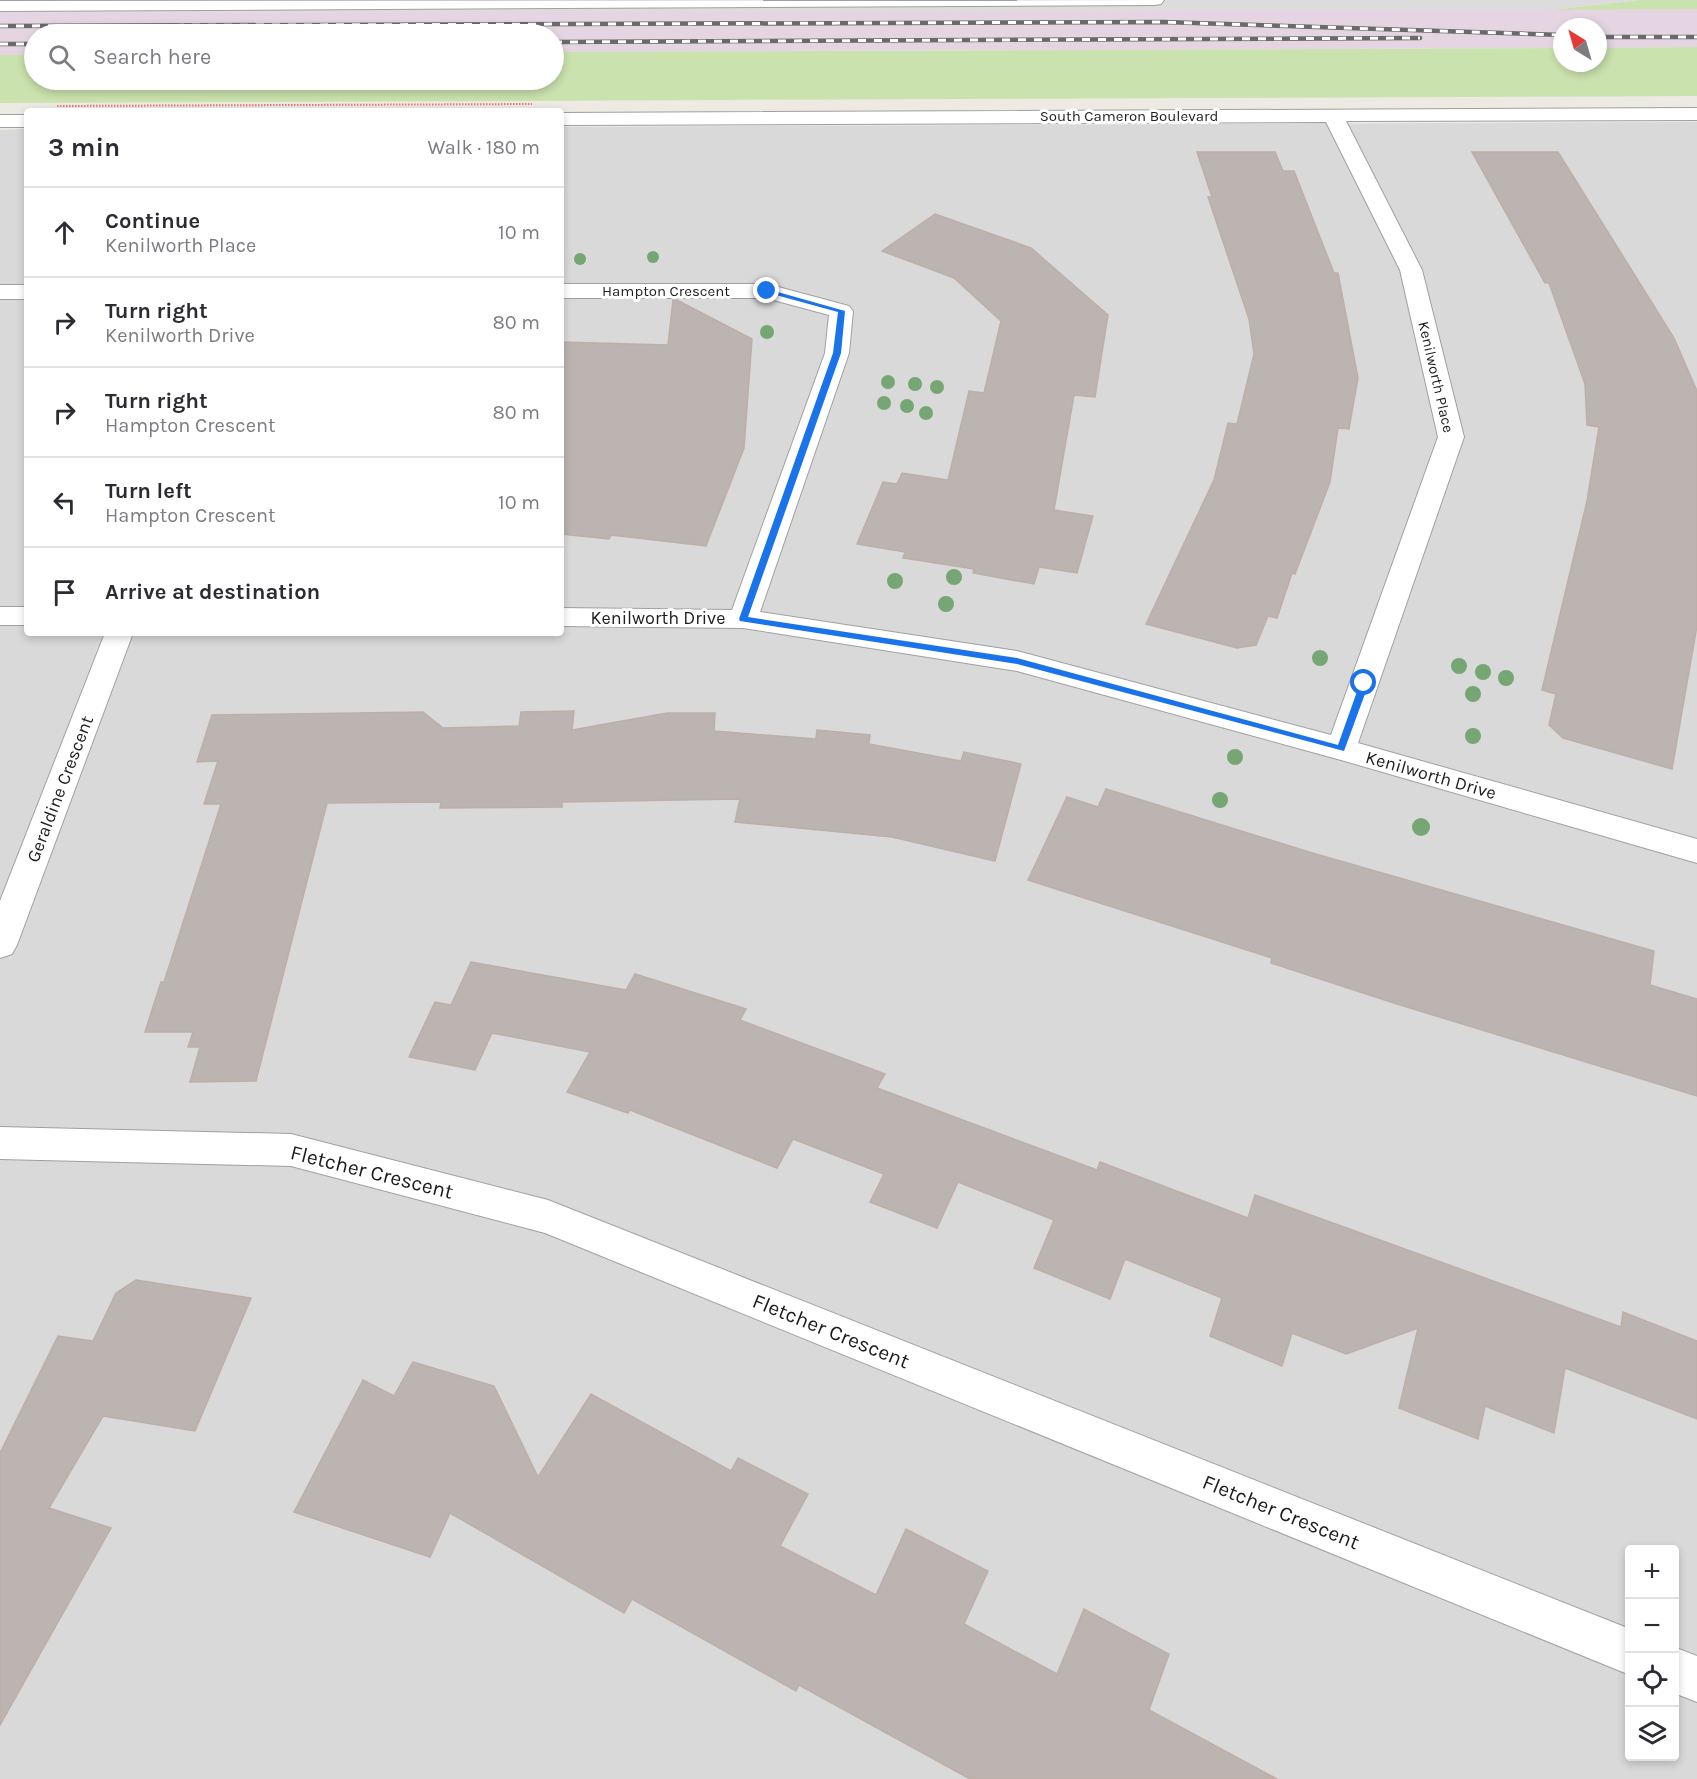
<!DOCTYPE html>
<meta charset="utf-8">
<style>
:root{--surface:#fff;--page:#f2f2f3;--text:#2b2b33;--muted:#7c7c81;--line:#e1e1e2}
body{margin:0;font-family:Karla,sans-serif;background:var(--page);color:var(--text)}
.controls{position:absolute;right:18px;bottom:18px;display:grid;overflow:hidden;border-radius:6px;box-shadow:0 3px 9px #0003}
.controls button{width:54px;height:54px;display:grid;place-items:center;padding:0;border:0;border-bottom:2px solid var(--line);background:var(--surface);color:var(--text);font:30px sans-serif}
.compass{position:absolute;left:1553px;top:18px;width:54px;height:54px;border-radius:50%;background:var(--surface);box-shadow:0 3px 9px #0003;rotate:323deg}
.stop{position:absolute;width:18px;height:18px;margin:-14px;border:4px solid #1a73e8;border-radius:50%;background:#fff}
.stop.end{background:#1a73e8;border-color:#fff;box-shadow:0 2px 6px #0008}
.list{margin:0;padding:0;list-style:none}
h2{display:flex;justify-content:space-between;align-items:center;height:78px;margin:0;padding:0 24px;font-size:26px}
h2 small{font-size:20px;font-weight:400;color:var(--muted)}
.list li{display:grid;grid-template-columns:39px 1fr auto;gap:18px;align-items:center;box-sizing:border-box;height:90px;padding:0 24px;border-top:2px solid var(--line)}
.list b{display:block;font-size:22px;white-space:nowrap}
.list p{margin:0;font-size:20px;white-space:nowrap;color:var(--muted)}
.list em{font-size:20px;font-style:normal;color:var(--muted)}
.icon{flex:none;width:33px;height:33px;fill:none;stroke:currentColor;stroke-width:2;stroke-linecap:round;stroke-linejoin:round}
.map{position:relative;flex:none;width:1697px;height:1779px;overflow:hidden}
.search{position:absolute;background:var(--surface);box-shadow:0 3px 9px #0003;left:24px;top:24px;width:540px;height:66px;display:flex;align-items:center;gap:15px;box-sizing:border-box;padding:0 21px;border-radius:33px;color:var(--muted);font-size:22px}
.panel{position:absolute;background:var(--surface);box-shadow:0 3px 9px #0003;left:24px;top:108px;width:540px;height:528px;border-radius:6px}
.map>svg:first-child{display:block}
.residential{fill:#dad9d9;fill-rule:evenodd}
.industrial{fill:#e5d5e3}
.grass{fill:#cae2ad}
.parking{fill:#dcdcdc}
.building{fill:#bcb4b0;stroke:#bdafa7;stroke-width:1.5}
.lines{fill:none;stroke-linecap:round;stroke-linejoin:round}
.minor-casing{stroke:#a0a0a0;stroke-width:2}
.path{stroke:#ec7a74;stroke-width:2;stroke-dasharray:1.5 1.5;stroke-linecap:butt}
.minor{fill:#fff;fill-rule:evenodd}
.rail-casing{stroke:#6a6a6a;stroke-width:4.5}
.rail{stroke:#fff;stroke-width:3;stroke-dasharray:8;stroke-linecap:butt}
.tree{fill:#76a673}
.route{fill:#1a73e8}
.labels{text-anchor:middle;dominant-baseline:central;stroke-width:6;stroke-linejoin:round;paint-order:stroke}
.far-street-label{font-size:15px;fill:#1c1c1c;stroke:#fff}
.street-label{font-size:18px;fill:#1c1c1c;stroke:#fff}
.near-street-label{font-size:21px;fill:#1c1c1c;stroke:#fff}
</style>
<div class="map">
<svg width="1697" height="1779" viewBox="0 0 1697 1779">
<rect width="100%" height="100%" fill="#ede9e3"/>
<path class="residential" d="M1697,122V1779H0V130L27,129V633H561V127ZM1630,1550H1674V1756H1630Z"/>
<polygon class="industrial" points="1697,9 1697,47 1598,48 1598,27 1562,27 1562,48 554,52 554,34 34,34 34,55 0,55 0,13"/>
<g class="grass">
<polygon points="1640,0 1697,0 1697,9 1551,10"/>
<polygon points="1697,47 1697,96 0,103 0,55 34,55 34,80 554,80 554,52 1562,48 1562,63 1598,63 1598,48"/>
</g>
<polygon class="parking" points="0,0 1640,0 1551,10 0,13"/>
<g class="building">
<polygon points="1197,152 1275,152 1283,171 1294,171 1334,273 1338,273 1358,378 1349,429 1338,428 1330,482 1295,574 1292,573 1277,618 1268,616 1256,645 1237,648 1146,624 1214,480 1228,423 1237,424 1254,354 1249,319 1208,197 1212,197"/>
<polygon points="1472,152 1558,152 1674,338 1697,391 1697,626 1672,769 1563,738 1549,725 1556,694 1542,690 1587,501 1599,427 1587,425 1585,384 1549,283 1545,283"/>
<polygon points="935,214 1031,248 1108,315 1095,397 1074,395 1054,510 1093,516 1077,573 1039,567 1034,584 973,573 974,569 903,558 905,552 857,544 883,482 897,484 902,473 948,480 969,391 984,393 1001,321 954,278 882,251"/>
<polygon points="673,300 677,300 752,339 744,448 706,546 611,535 609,539 561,534 561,342 668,345"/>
<polygon points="574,711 572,730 667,713 715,713 714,731 816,739 817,730 870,735 869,744 961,761 964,752 1021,764 995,861 892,837 735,822 740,799 562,802 562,807 440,808 441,802 327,803 256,1081 190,1082 200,1047 188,1047 193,1032 145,1032 161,982 164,982 221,804 204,804 218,761 197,762 212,715 423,712 443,728 519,726 521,712"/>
<polygon points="1106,789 1309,852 1654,951 1650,985 1697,999 1697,1096 1397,1004 1271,963 1272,958 1028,880 1067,797 1098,807"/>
<polygon points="471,962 626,990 635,974 746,1009 740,1020 885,1074 877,1088 1097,1170 1100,1162 1248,1218 1255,1195 1621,1327 1623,1312 1697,1341 1697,1419 1565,1368 1554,1433 1485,1406 1478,1439 1399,1408 1418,1328 1346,1354 1292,1333 1282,1366 1210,1336 1222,1298 1125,1259 1110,1299 1034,1268 1054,1220 958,1182 937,1228 870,1202 884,1174 793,1139 777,1168 630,1110 628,1113 567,1092 590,1052 492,1033 475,1070 409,1057 435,1002 451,1005"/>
<polygon points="136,1280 251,1298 195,1431 103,1416 49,1508 111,1528 0,1725 0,1453 58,1336 93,1341 116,1293"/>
<polygon points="413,1362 494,1386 538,1477 591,1394 731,1471 738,1458 808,1494 780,1546 876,1595 906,1529 988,1571 964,1624 1057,1674 1084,1609 1169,1654 1149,1710 1277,1779 970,1779 799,1685 796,1691 632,1599 624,1613 450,1513 430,1557 294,1512 363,1380 394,1396"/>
</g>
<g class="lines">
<defs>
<g id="minor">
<polygon points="1164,0 1161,4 1155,5 0,11 0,1"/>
<polygon points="1697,108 1697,120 1346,121 1422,270 1464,437 1358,743 1697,839 1697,863 1341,760 1017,671 743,628 561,626 561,608 732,610 825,353 829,315 766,298 561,298 561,284 767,284 849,306 853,311 849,353 760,612 1017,651 1331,735 1438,437 1400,270 1326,122 561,125 561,113"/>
<rect x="0" y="115" width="27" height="12"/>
<rect x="0" y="285" width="27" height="14"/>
<rect x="0" y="607" width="27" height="18"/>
<polygon points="105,633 133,633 17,945 12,954 0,958 0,901"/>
<polygon points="0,1127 291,1134 548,1200 1630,1629 1630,1675 545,1233 291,1166 0,1159"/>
<polygon points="1674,1647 1697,1656 1697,1702 1674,1693"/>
</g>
</defs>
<use href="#minor" class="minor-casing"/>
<polyline class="path" points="57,106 532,104"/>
<use href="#minor" class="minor"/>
<defs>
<g id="rail">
<polyline points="0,26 1164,22 1562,35"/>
<polyline points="1598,37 1697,37"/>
<polyline points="554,42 1420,38"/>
<polyline points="0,44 34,44"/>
</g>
</defs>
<use href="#rail" class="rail-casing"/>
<use href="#rail" class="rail"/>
</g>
<g class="tree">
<circle cx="653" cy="257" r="6"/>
<circle cx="580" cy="259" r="6"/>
<circle cx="767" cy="332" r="7"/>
<circle cx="888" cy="382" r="7"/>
<circle cx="915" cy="384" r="7"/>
<circle cx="937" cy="387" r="7"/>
<circle cx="884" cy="403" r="7"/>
<circle cx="907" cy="406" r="7"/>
<circle cx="926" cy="413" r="7"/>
<circle cx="954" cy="577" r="8"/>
<circle cx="895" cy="581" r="8"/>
<circle cx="946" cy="604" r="8"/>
<circle cx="1320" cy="658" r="8"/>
<circle cx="1459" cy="666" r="8"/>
<circle cx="1483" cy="672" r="8"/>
<circle cx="1506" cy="678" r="8"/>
<circle cx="1473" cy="694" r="8"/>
<circle cx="1473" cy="736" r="8"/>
<circle cx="1235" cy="757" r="8"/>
<circle cx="1220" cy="800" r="8"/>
<circle cx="1421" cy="827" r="9"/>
</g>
<polygon class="route" points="767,289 845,311 841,353 748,617 1017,658 1338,745 1360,683 1367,681 1369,683 1344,751 1017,664 740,621 739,619 833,353 838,312 765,292"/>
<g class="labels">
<g class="far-street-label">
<text x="1129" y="116">South Cameron Boulevard</text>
<text x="666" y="291">Hampton Crescent</text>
<text transform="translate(1436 377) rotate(77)">Kenilworth Place</text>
</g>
<g class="street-label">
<text x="658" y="618">Kenilworth Drive</text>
<text transform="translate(1431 775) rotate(16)">Kenilworth Drive</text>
<text transform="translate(60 789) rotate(-69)">Geraldine Crescent</text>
</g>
<g class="near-street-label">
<text transform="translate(372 1172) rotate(14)">Fletcher Crescent</text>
<text transform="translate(831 1331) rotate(22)">Fletcher Crescent</text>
<text transform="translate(1281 1512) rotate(22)">Fletcher Crescent</text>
</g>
</g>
</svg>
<div class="controls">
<button>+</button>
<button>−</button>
<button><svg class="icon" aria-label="locate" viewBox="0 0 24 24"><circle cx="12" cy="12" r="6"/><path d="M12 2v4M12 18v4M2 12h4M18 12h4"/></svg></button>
<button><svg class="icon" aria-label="layers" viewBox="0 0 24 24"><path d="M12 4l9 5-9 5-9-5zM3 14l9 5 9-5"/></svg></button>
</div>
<svg class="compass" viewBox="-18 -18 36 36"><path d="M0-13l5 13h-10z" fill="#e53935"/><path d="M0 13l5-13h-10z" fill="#7c7c81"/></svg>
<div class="stop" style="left:1364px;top:683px"></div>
<div class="stop end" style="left:767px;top:291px"></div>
<div class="search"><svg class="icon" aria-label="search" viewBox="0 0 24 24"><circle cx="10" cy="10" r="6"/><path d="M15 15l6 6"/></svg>Search here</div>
<section class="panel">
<h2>3 min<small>Walk · 180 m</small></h2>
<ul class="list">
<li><svg class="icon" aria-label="ahead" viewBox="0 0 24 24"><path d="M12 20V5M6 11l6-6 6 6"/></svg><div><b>Continue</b><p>Kenilworth Place</p></div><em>10 m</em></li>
<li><svg class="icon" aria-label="right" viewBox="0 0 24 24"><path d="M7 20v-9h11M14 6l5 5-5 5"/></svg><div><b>Turn right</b><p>Kenilworth Drive</p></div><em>80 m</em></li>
<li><svg class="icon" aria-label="right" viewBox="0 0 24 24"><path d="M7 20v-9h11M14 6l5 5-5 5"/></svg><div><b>Turn right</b><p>Hampton Crescent</p></div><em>80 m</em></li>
<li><svg class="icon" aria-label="left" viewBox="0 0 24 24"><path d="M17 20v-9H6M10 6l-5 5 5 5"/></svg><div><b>Turn left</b><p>Hampton Crescent</p></div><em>10 m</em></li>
<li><svg class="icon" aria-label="arrive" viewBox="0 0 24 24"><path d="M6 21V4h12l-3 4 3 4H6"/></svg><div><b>Arrive at destination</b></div></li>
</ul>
</section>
</div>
